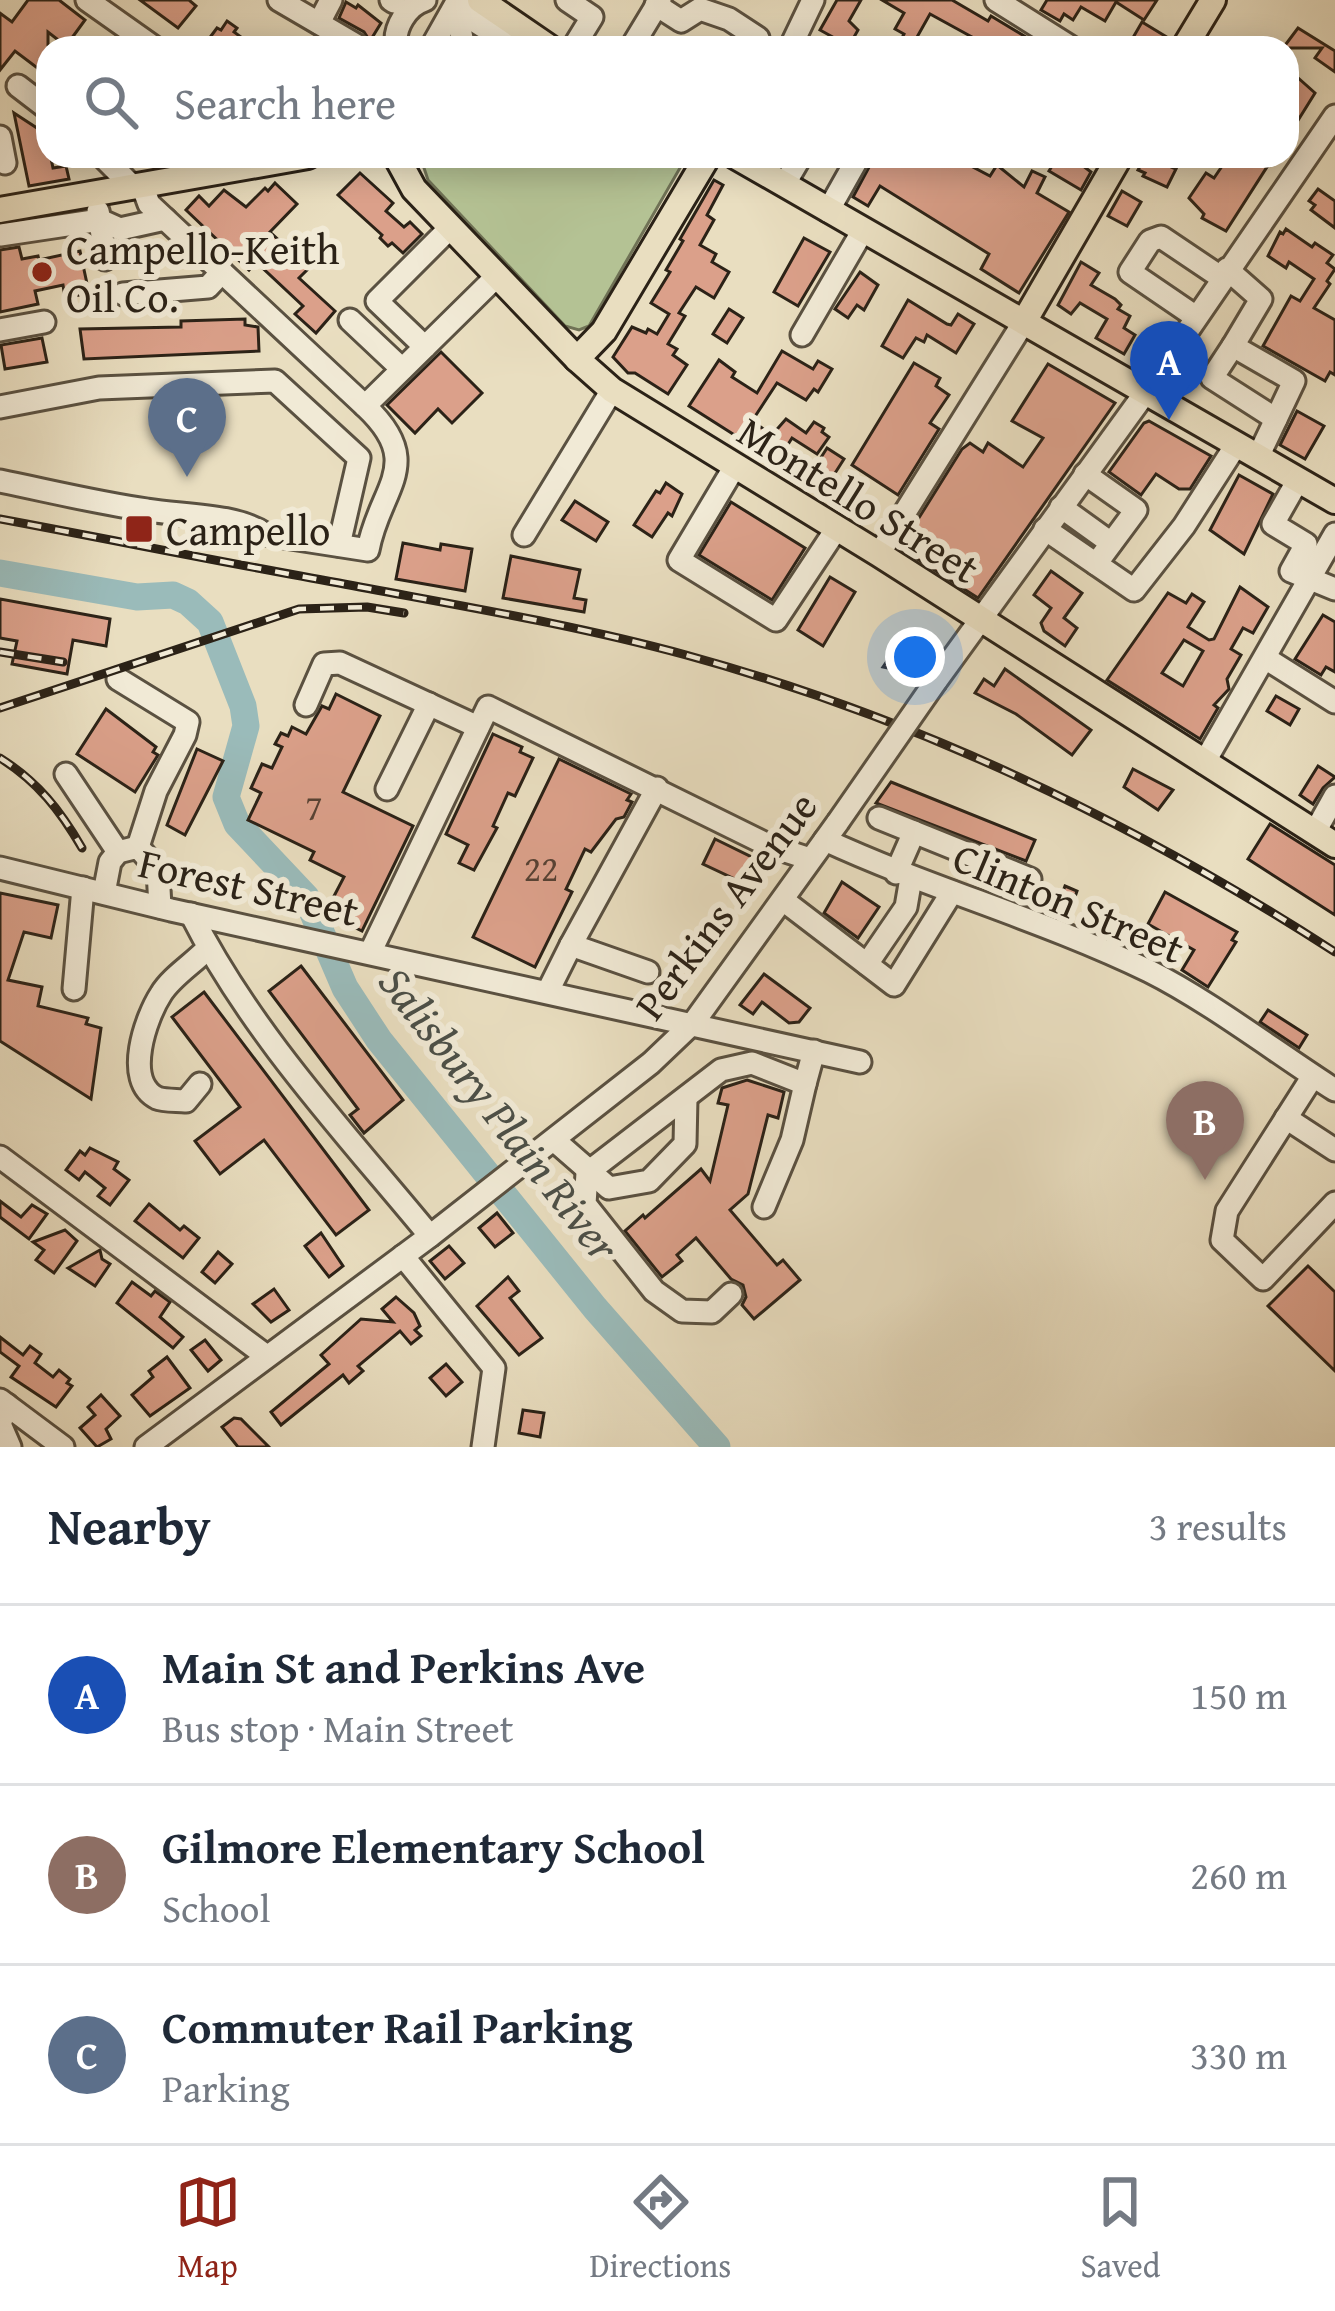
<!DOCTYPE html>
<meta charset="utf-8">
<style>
:root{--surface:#fff;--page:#f2f2f3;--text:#1f2937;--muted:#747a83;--line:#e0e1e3;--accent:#8f2418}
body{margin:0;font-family:"Gentium Book Plus",serif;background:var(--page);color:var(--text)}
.you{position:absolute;left:915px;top:657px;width:42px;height:42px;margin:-30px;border:9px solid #fff;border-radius:50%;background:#1a73e8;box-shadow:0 0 0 18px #1a73e833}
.badge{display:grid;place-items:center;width:78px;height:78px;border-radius:50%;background:var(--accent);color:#fff;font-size:39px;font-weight:700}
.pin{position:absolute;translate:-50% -99px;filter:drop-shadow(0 3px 6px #0008)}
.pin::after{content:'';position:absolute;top:63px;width:42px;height:36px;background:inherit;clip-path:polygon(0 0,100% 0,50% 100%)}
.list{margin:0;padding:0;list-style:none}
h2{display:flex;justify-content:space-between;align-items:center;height:156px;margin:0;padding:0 48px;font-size:51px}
h2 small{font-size:39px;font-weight:400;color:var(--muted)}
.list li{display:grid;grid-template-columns:78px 1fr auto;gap:36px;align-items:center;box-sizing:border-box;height:180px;padding:0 48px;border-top:3px solid var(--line)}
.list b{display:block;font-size:45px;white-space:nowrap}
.list p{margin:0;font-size:39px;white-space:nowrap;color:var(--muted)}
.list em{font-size:39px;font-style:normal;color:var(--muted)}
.icon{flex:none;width:66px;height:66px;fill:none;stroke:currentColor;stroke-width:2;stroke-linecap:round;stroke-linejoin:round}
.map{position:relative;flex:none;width:1335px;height:1447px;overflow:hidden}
.search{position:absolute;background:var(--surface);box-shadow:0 6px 30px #0003;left:36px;right:36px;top:36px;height:132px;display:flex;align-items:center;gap:30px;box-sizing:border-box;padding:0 42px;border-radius:36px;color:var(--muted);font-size:45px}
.sheet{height:696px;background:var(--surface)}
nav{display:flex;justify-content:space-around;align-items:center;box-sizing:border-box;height:168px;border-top:3px solid var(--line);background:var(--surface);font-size:33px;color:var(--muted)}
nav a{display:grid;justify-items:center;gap:6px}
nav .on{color:var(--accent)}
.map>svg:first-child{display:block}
.green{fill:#b4c294;stroke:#707256;stroke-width:3}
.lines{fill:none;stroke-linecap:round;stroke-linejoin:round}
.river{stroke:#9abbba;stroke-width:27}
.building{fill:#dba08a;stroke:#2b2217;stroke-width:3;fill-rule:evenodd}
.minor-casing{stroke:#5a5141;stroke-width:27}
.major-casing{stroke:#2b2217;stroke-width:30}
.minor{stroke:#f1ead6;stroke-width:21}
.major{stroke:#e9dec0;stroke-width:24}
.rail-casing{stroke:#2b2217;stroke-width:9}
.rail{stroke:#f1ead6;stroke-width:4.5;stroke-dasharray:14;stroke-linecap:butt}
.minor-bridge-casing{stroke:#5a5141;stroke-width:27;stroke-linecap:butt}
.minor-bridge{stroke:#f1ead6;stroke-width:21}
.poi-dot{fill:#8f2418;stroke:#f1ead6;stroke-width:4.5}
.labels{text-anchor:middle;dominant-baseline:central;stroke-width:12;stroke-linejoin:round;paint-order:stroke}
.number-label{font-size:36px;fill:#574234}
.poi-label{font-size:42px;fill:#2b2217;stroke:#f1ead6;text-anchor:start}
.street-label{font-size:42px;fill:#2b2217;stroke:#f1ead6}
.water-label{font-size:45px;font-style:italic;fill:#4c5048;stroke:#f1ead6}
</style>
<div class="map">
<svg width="1335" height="1447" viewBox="0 0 1335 1447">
<rect width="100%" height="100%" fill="#e9dec0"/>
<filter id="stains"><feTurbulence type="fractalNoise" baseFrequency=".00167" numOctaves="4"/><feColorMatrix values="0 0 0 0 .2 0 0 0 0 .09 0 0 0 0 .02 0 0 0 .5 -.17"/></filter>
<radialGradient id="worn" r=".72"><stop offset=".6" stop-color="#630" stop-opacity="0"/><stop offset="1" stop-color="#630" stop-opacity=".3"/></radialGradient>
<polygon class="green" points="427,156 682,156 684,161 589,326 579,330 565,326 428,180 424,168"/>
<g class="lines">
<polyline class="river" points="0,573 137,597 173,595 188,602 210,622 243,706 246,726 226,797 237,824 306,897 345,988 379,1040 595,1308 717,1447"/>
</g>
<g class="building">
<polygon points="28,0 59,0 85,20 66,46 48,32 48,76 15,51 0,70 0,13 12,22"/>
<polygon points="140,0 189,0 196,6 178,28"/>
<polygon points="837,0 861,0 849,21 858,30 849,46 820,30"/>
<polygon points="882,0 952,0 988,21 991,16 1044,48 1011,48 1000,41 992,48 930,14 912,46 901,40 904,34 895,29 904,13"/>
<polygon points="1047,0 1157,0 1144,20 1116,2 1105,21 1081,7 1073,20 1064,14 1060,21 1041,10"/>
<polygon points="346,2 356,8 358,5 381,23 370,41 364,32 339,18"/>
<polygon points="227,21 237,28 234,32 256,48 202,48 217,28 221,30"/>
<polygon points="1142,22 1170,39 1165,48 1127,48"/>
<polygon points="1298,28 1335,51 1335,72 1315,58 1322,48 1283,48"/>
<polygon points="1287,68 1315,93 1287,138"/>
<polygon points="14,113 46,134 53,168 66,166 69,179 29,186"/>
<polygon points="875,156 886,156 901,165 906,156 952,156 990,176 997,165 1024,187 1032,171 1045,177 1037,193 1069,212 1019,293 981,269 989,254 880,186 868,206 853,197"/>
<polygon points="1058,156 1078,162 1091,172 1081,190 1049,171"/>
<polygon points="1146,156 1176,169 1167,187 1143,176 1145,173 1138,170"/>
<polygon points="1229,156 1274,156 1226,231 1202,218 1204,214 1189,198 1206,173 1214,178"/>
<polygon points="360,173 393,203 386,211 404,227 410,222 422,234 403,253 392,243 388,246 380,238 382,235 338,195"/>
<polygon points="714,180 723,185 707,215 714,220 700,245 716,254 712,262 729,272 714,298 696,287 679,313 685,316 668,344 677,349 673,355 687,365 668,394 635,373 628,373 613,357 632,327 646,333 648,329 657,334 669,314 651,303 670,272 666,270 683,241 680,239"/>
<polygon points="275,183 297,204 270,232 309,268 299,278 335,311 316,333 295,314 303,306 256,262 249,270 186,210 199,196 209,206 224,190 246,207 265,188 268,191"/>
<polygon points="1318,189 1335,201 1335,228 1311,210 1315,205 1309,201"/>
<polygon points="1122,191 1141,202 1127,226 1108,216"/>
<polygon points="1286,229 1312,247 1315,243 1333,255 1327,263 1335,269 1327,281 1330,284 1314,308 1335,320 1335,375 1330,372 1325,381 1263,346 1291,296 1300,301 1314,279 1289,262 1286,268 1268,256 1280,232 1283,234"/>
<polygon points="804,238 830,252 798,306 774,292"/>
<polygon points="19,247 22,259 38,256 39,260 80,251 89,293 65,298 63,285 35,291 38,304 0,312 0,250"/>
<polygon points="1081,262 1099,273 1091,285 1115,299 1121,305 1118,309 1130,316 1124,328 1135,335 1124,354 1096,338 1107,319 1080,303 1071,314 1058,305"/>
<polygon points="860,272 878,285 864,310 857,305 848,318 835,309"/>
<polygon points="908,300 947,324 951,325 958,314 974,324 956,353 927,335 924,342 916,338 903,358 882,346"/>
<polygon points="729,309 743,318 727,343 713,334"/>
<polygon points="245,319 245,325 258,327 259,351 84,359 80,329 181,327 181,321"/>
<polygon points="42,338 47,362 5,369 1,345"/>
<polygon points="782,351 813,369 818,361 832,369 818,392 814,389 806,400 777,383 752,421 772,435 786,419 806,433 814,422 824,428 822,432 829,437 817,454 792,438 777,462 689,406 719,360 735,372 732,377 757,393"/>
<polygon points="441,352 482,393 452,423 438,409 415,433 387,405"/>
<polygon points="914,363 940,378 936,386 949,395 930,423 939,429 898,495 852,465"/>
<polygon points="1048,364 1115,403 978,598 900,548 962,449 970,443 983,452 988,443 1023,467 1043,438 1012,421"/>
<polygon points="1297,411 1324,426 1305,459 1280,445"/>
<polygon points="1149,421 1211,456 1190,489 1179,489 1156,474 1141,495 1109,472 1144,423"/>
<polygon points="827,448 844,459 823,492 806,481"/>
<polygon points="1239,475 1273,494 1244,554 1210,530"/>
<polygon points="666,483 682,494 672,516 668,513 652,537 634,525 656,491 660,493"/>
<polygon points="575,501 608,522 596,541 562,520"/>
<polygon points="731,502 805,548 772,600 699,555"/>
<polygon points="403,543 440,550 441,544 472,549 465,591 396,579"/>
<polygon points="511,556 580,570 574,598 586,600 584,612 503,598"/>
<polygon points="1051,571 1082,593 1064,618 1077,628 1065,646 1044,631 1041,623 1051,608 1034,595"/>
<polygon points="830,577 855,592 823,646 798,630"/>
<path d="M1240,587L1268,607L1253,633L1243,628L1231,649L1241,655L1227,679L1229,689L1214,705L1218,708L1200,739L1107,680L1168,593L1186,603L1192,594L1204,602L1188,627L1209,640L1214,639ZM1184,640L1203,651L1183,686L1162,673Z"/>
<polygon points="0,599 110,619 106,646 73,640 67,674 12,664 17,641 0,638"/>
<polygon points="1323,615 1335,622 1335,672 1326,667 1321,675 1295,659"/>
<polygon points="906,633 935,652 921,675 883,667"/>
<polygon points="1005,669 1091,730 1072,755 1016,714 975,693 984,679 994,686"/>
<polygon points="336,694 380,716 343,792 413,826 362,931 336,918 343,906 332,900 344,877 310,860 314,852 248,820 261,793 251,788 262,764 272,768 282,747 275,744 281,733 288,736 292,727 306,734 322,706 329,709"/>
<polygon points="1276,696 1299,709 1290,725 1267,711"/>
<polygon points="106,709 156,747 153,752 158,755 135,792 77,754"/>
<polygon points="493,734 522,747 520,752 533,758 515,796 508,793 493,826 497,828 474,870 459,863 468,845 446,834"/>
<polygon points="197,749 223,761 185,835 167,825"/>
<polygon points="559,759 631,794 627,800 632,802 624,817 616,819 591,852 585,849 566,889 572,892 535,967 473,937"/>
<polygon points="1318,766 1335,777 1323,788 1313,804 1300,795"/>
<polygon points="1133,769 1173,790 1158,810 1124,787"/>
<polygon points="891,782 1035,840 1026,861 876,803"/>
<polygon points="1270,824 1335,865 1335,915 1248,859"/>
<polygon points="715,839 766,864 754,888 703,864"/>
<polygon points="842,882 879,907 858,938 824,913"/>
<polygon points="1065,886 1077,891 1068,917 1041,909 1047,892 1061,897"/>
<polygon points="1165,892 1237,932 1232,940 1236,942 1208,987 1182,970 1194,950 1148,924"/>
<polygon points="0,893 58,905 51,938 24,932 8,980 42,987 38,1006 88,1018 86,1024 101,1028 91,1099 0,1041"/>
<polygon points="301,966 403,1100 364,1133 350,1115 358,1109 269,991"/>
<polygon points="764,974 810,1008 799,1022 789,1023 762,1002 753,1014 740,1005"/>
<polygon points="204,992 369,1210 336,1235 264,1140 220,1174 195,1141 240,1107 172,1017"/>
<polygon points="1268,1010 1307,1035 1299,1048 1260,1022"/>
<polygon points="747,1080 784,1092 778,1118 768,1115 748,1194 730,1210 777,1265 783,1260 800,1280 754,1319 742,1305 746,1297 743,1285 731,1279 696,1238 677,1255 682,1261 662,1277 625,1231 643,1215 645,1218 701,1169 710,1181 728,1105 718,1103 722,1088"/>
<polygon points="90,1148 118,1162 114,1169 129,1180 110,1205 98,1196 105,1188 85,1172 79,1180 66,1170 80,1151 85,1155"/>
<polygon points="0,1201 21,1217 32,1205 47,1214 29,1239 0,1217"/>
<polygon points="149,1204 180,1230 184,1226 199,1238 183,1258 135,1221"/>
<polygon points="497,1213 513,1233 495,1247 479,1228"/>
<polygon points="65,1230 77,1241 54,1273 36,1260 44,1250 33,1242"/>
<polygon points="321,1233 343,1266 329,1277 305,1246"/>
<polygon points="449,1246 464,1263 445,1279 430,1261"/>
<polygon points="100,1250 102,1259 110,1264 95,1286 68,1268"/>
<polygon points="218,1252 232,1264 215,1283 202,1272"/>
<polygon points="1308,1266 1335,1292 1335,1371 1268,1306"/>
<polygon points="508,1277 519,1291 510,1298 542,1338 519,1355 477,1306"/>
<polygon points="132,1282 151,1296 155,1291 170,1302 160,1317 183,1337 173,1348 117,1303"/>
<polygon points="274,1289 289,1310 271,1322 253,1304"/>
<polygon points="396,1297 414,1313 420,1326 415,1330 421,1336 411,1344 400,1331 358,1366 363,1371 349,1383 343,1375 281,1425 271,1412 329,1364 321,1355 361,1319 393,1322 382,1309"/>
<polygon points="0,1337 23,1355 30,1346 41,1354 35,1363 53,1377 59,1370 70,1379 67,1383 72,1386 56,1407 11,1377 19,1366 0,1352"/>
<polygon points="205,1340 221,1360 208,1371 191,1350"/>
<polygon points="167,1357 190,1388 150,1416 132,1395 153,1377 149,1371"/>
<polygon points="446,1364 462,1382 446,1396 430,1378"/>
<polygon points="101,1395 120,1416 106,1429 111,1439 97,1447 80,1428 95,1415 88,1407"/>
<polygon points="523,1410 544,1413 540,1437 519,1433"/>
<polygon points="234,1418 241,1419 269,1447 238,1447 222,1427"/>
</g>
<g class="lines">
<defs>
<g id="minor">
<polyline points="87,0 155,48"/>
<polyline points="279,0 356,45"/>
<polyline points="391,0 394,2"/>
<polyline points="567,0 592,17 573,48"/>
<polyline points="996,0 1072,48"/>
<polyline points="656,5 681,21 700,9 729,19 758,38"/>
<polyline points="465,15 516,47"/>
<polyline points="319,23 331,0"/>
<path d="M397,48C392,28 408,5 425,0"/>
<polyline points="431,48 458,0"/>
<polyline points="464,48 459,24 471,5"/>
<polyline points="631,48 660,0"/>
<polyline points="790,48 813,0"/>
<polyline points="18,86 48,109"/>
<polyline points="0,137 5,163"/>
<polyline points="102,156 132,186"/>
<polyline points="142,185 149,204 365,406 497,276"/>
<polyline points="784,185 801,156"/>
<polyline points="98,211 100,220 120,229 165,219"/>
<polyline points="828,211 859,156"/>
<polyline points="0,235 100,220 105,259"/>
<polyline points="1227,269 1261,299 1233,346 1294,381 1258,457"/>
<polyline points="123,294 208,287 222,272"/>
<polyline points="1196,317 1130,272 1150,241 1161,237 1222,278"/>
<polyline points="350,320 402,369"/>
<polyline points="0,330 44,322"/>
<polyline points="802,335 862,232"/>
<polyline points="1233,346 1212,378 1276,419"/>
<polyline points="425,347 377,301 451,227"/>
<polyline points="0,407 99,388 275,381 359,458 339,545"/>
<polyline points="735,466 679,560 776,620 837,528"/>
<polyline points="1085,474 1136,510 1096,564"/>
<polyline points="1298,480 1273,524 1306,544 1291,571 1335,589"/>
<path d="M0,481C49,491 98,503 147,510C183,516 235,514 265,534L368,550C379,488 427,464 365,406"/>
<polyline points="1061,507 1111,543"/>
<polyline points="1045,529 1134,590 1184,526 1236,445"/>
<polyline points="524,535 612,390"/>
<polyline points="879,554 1025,320"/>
<polyline points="1265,658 1335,702"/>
<polyline points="118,679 188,722 185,735 156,791 138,847"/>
<polyline points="936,681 1145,393 1335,116"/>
<polyline points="306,705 324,664 340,663 478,727"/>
<polyline points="1204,763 1335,534"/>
<polyline points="66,774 118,852"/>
<polyline points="387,789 429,704"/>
<polyline points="879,818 1030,879"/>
<polyline points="1315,832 1335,796"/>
<path d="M825,840C931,889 1044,920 1149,971C1209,1001 1277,1053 1335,1090"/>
<polyline points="0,868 171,910 860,1062"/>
<polyline points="896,873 914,832"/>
<polyline points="104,893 110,862 118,852 138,847 158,870 160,907"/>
<polyline points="783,900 894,985 952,892"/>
<path d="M191,914C251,1033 346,1134 430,1236"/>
<polyline points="370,953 488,707 770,846 810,859"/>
<polyline points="867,964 906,907 911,878"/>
<polyline points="648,972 571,945 657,788"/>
<polyline points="74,989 83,888"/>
<polyline points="548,991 571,945"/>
<polyline points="1313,1076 1227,1211 1222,1240 1263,1279 1335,1203"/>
<path d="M200,1084L186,1101C178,1100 164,1101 157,1098C123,1081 146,1017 161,994C171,977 194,963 208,948"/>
<polyline points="1286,1118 1335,1150"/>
<polyline points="554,1140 609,1188 649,1181 685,1144 686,1098"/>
<polyline points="0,1157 265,1355"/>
<polyline points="764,1207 792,1140 805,1084"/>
<polyline points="403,1256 494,1368 483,1447"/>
<polyline points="731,1294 712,1312 682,1311 654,1291 585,1204 587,1173 721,1070 752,1063 805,1084 814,1051"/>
<polyline points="0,1400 63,1447"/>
<polyline points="7,1405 0,1424 10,1447"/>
<polyline points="146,1447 430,1236 651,1063 694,1022 838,822"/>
</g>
<g id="major">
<polyline points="480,0 550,48"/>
<polyline points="1184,48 1213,0"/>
<polyline points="396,156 414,189 577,359 612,390 879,554 1335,845"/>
<polyline points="735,156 1335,501"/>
<polyline points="0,210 308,156"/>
<polyline points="1025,320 1120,156"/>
<polyline points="577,359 604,331 708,156"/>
</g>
</defs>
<use href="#minor" class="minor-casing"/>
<use href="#major" class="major-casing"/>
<use href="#minor" class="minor"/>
<use href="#major" class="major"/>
<defs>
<g id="rail">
<path d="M0,519C113,540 226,563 339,583C455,605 572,624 686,655C917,718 1134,822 1335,952"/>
<polyline points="0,652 63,662"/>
<polyline points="0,708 299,609 367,607 404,613"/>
<path d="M0,758C38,782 60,810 82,848"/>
</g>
</defs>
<use href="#rail" class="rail-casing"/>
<use href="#rail" class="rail"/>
<defs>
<polyline id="minor-bridge" points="838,822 936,681"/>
</defs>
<use href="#minor-bridge" class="minor-bridge-casing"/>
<use href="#minor-bridge" class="minor-bridge"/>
</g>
<g class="poi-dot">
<circle cx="42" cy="272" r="12"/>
<rect x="124" y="514" width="30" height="30" rx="6"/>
</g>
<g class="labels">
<g class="number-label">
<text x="314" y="806">7</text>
<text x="541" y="867">22</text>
</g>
<g class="poi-label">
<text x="66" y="248">Campello-Keith<tspan x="66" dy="48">Oil Co.</tspan></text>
<text x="166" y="529">Campello</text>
</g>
<g class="street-label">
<text transform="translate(859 499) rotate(32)">Montello Street</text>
<text transform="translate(249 886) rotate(13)">Forest Street</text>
<text transform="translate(1069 902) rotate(23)">Clinton Street</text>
<text transform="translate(725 905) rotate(-53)">Perkins Avenue</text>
</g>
<g class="water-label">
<text transform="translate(500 1113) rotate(52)">Salisbury Plain River</text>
</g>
</g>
<rect width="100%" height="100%" filter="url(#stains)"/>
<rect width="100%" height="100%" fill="url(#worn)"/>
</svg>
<div class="you"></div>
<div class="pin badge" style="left:1169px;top:420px;background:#1a4fb4">A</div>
<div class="pin badge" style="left:1205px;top:1180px;background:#8d6e63">B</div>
<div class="pin badge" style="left:187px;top:477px;background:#5c6f8a">C</div>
<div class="search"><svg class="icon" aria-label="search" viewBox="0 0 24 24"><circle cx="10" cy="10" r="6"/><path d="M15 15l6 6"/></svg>Search here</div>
</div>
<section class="sheet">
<h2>Nearby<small>3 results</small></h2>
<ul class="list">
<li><span class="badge" style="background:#1a4fb4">A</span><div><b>Main St and Perkins Ave</b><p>Bus stop · Main Street</p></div><em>150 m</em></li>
<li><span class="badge" style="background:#8d6e63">B</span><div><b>Gilmore Elementary School</b><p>School</p></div><em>260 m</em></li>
<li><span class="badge" style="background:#5c6f8a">C</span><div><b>Commuter Rail Parking</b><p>Parking</p></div><em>330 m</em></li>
</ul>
</section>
<nav>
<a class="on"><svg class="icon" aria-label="map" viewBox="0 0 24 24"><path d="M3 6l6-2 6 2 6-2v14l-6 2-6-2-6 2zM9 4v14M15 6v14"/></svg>Map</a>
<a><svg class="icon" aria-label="directions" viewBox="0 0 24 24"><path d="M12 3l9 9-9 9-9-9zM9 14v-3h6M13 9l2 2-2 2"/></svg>Directions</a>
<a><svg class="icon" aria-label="saved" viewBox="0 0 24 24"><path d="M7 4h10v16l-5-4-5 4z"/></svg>Saved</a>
</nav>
